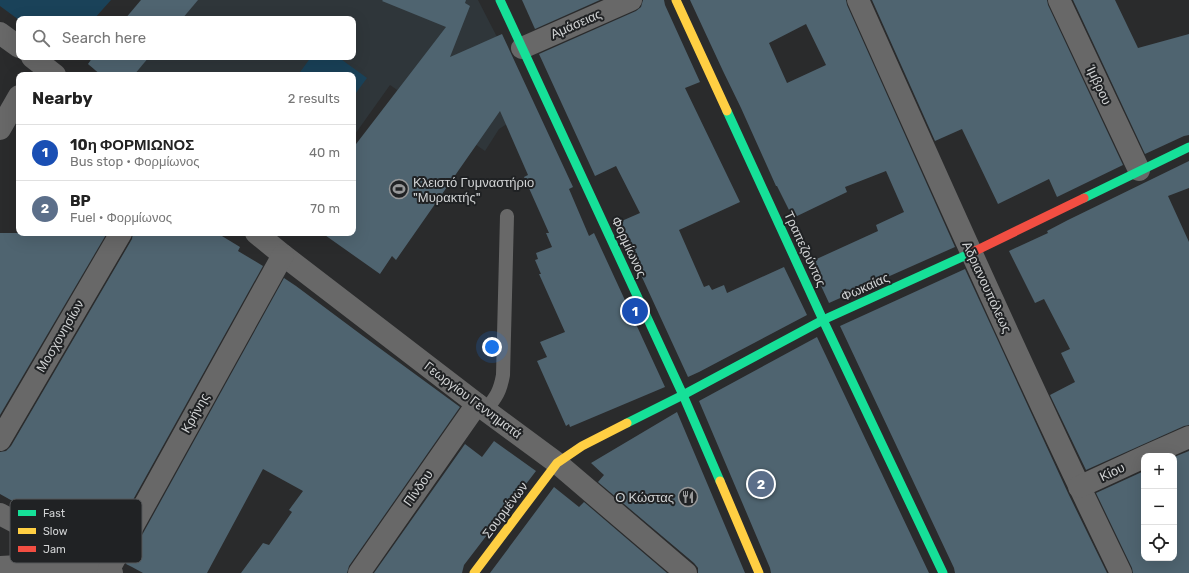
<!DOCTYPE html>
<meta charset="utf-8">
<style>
:root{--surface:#fff;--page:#f2f2f2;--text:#222;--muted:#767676;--line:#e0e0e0;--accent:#575758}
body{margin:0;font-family:Rubik,sans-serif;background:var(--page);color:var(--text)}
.controls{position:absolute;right:12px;bottom:12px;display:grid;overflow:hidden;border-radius:8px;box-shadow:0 4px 16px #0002}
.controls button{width:36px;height:36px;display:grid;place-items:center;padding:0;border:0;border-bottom:1px solid var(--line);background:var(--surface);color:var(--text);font:20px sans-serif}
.you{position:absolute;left:492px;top:347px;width:14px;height:14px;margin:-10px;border:3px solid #fff;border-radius:50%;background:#1a73e8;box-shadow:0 0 0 6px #1a73e833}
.badge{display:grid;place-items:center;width:26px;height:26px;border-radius:50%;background:var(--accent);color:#fff;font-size:13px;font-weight:700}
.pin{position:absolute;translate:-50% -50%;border:2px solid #fff;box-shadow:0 1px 4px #0006}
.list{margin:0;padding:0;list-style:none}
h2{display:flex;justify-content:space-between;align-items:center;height:52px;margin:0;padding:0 16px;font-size:17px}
h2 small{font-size:13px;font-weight:400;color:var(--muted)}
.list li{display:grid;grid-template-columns:26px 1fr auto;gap:12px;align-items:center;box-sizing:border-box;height:56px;padding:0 16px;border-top:1px solid var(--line)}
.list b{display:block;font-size:15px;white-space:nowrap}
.list p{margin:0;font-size:13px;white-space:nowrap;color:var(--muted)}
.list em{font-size:13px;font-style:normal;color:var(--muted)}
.icon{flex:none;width:22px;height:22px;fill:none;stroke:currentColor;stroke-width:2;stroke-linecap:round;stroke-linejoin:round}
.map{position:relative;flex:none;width:1189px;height:573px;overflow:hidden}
.search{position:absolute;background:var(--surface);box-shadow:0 4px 16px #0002;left:16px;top:16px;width:340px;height:44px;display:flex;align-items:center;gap:10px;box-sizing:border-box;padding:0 14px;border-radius:8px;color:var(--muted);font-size:15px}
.panel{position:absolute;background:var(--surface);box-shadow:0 4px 16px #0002;left:16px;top:72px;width:340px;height:164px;border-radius:8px}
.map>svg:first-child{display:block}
.built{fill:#2f363a}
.green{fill:#1a4259}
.building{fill:#4f6470;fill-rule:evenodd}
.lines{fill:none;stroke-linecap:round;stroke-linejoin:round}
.lane{stroke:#686868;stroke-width:14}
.street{stroke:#686868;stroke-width:22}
.fast{stroke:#16e098;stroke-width:9}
.slow{stroke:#ffcf43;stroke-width:9}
.jam{stroke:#f24e42;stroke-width:9}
.labels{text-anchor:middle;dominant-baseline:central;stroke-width:4;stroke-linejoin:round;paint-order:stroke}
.street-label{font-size:13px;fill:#d1d3d4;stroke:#202224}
.poi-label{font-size:13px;fill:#d1d3d4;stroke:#202224;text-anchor:start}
.key{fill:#202224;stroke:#555759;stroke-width:1}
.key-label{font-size:11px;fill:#d1d3d4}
</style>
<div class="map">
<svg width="1189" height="573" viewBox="0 0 1189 573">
<rect width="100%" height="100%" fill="#2a2b2c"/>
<polygon class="built" points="141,0 478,0 537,115 518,117 499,129 485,151 390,85 353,137 353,75 101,75 88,64 93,57 353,57 353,19 125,19"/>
<g class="green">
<polygon points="0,0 111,0 94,19 19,19 19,20 0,6"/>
<polygon points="311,57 338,57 367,78 353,97 353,75 298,75"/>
</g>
<g class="building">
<polygon points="141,0 198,0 182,19 125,19"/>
<polygon points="383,0 466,0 465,3 470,6 450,57 502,34 573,187 569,189 589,236 594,233 665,387 570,427 569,424 566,426 537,361 547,357 540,342 565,332 539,274 541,274 535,260 538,259 536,253 552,247 546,233 549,233 524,177 528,175 500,111 396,260 392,256 380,274 322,233 353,233 353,148 446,27 382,1"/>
<polygon points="522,0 600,0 535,29"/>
<polygon points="643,0 664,0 665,5 700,82 685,88 740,202 679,230 704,287 709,285 712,290 724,285 727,293 784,267 807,315 699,372 688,377 617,223 640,213 616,166 595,176 539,54 636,11 641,7"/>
<path d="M690,0H846L847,5L955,247L829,303L810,262L878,231L876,225L904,212L886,171L845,187L847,192L793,218L777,186H776L741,108L723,71ZM806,24L826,65L787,83L769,43Z"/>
<polygon points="872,0 1047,0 1048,5 1123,165 1057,197 1049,179 998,204 962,129 935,141"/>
<polygon points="1073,0 1115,0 1138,48 1189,34 1189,135 1184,136 1145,154"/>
<polygon points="93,57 149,57 134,75 101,75 88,64"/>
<polygon points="1189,161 1189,188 1168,196 1189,242 1189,425 1184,426 1086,470 1050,395 1075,382 1061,353 1070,349 1044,299 1035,303 1009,251 1048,233 1047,231 1068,220"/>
<polygon points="0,233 107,233 0,415"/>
<polygon points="133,233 217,233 240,247 238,251 263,266 104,552 0,494 0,452 6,451 11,446 132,239"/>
<polygon points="965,269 1068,493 1107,573 955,573 954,568 840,326"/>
<polygon points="284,278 296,286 363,336 460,407 349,566 347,573 241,573 263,543 269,545 292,512 289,510 303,491 263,469 207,573 143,573 132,567 126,564"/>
<polygon points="817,337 929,573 771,573 770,568 699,401"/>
<polygon points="677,412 745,573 698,573 698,568 694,563 598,482 604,475 591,463"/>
<polygon points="494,441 536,471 464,565 462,573 374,573 465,444 482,457"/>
<polygon points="1189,451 1189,573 1133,573 1132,568 1096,493 1144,471 1144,558 1174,558 1174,457"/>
<polygon points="554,487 579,507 584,502 667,573 490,573"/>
</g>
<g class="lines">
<path class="lane" d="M486,410C496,397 500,392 503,375L507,216"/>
<g class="street">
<path d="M858,0C944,192 1029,384 1121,573"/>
<polyline points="1059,0 1139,170"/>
<polyline points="0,33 19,47"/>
<polyline points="522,48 631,0"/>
<polyline points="32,57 55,75"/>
<polyline points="0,129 19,96"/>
<polyline points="256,233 283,255 477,404 557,463 686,573"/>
<polyline points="0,440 121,233"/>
<polyline points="1146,456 1189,437"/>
<polyline points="1079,487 1144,457"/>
<polyline points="0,514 112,573"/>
<polyline points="0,567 90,562"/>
<polyline points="108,571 283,255"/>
<polyline points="359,573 477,404"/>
</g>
<g class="fast">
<polyline points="500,0 683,395 720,481"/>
<polyline points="727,111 823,320 943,573"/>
<polyline points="1084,198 1189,147"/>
<polyline points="627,423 683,395 823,320 971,253"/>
</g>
<g class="slow">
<polyline points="676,0 727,111"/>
<polyline points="720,481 759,573"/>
<polyline points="474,573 557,463 582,446 627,423"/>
</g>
<polyline class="jam" points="971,253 1084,198"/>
</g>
<defs>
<symbol id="stadium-ring" viewBox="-11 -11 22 22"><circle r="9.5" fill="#202224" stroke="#979899" stroke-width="1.5"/><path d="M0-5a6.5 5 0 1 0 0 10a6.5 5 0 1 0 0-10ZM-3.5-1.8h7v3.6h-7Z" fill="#979899"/></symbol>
<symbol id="restaurant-ring" viewBox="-11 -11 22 22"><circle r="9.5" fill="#202224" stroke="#979899" stroke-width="1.5"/><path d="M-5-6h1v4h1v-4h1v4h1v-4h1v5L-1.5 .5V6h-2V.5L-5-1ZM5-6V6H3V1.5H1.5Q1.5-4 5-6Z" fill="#979899"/></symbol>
</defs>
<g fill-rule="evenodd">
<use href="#stadium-ring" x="388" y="178" width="22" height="22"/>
<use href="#restaurant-ring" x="677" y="486" width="22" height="22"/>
</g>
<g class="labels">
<g class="street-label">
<text transform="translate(576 24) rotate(-24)">Αμάσειας</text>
<text transform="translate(1099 85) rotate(65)">Ίμβρου</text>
<text transform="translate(629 247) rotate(65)">Φορμίωνος</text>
<text transform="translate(805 249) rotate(65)">Τραπεζούντος</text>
<text transform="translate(865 287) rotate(-24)">Φωκαίας</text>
<text transform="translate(987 287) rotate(65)">Αδριανουπόλεως</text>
<text transform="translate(60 336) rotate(-60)">Μοσχονησίων</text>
<text transform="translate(473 400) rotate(37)">Γεωργίου Γεννηματά</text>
<text transform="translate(195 413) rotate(-61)">Κρήνης</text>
<text transform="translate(1112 472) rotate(-25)">Κίου</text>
<text transform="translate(418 488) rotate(-55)">Πίνδου</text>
<text transform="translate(505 510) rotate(-53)">Σουρμένων</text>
</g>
<g class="poi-label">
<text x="413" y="182">Κλειστό Γυμναστήριο<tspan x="413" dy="15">"Μυρακτής"</tspan></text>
<text x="674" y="497" text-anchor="end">Ο Κώστας</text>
</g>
</g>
<rect x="10" y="499" width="132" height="64" rx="6" class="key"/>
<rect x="18" y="510" width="18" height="6" fill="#16e098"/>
<rect x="18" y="528" width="18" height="6" fill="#ffcf43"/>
<rect x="18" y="546" width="18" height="6" fill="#f24e42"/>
<g class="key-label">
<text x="43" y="517">Fast</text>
<text x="43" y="535">Slow</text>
<text x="43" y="553">Jam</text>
</g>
</svg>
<div class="controls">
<button>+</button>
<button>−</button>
<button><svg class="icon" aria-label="locate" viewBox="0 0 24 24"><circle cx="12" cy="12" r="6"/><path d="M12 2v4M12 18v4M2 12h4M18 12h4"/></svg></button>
</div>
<div class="you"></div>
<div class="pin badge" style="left:635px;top:311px;background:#1a4fb4">1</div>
<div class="pin badge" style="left:761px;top:484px;background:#5c6f8a">2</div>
<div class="search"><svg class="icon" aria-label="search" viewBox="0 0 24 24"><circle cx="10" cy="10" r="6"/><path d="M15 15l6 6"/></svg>Search here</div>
<section class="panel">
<h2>Nearby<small>2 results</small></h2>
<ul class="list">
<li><span class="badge" style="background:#1a4fb4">1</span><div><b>10η ΦΟΡΜΙΩΝΟΣ</b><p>Bus stop · Φορμίωνος</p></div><em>40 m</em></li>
<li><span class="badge" style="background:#5c6f8a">2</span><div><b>BP</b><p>Fuel · Φορμίωνος</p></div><em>70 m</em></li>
</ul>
</section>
</div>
